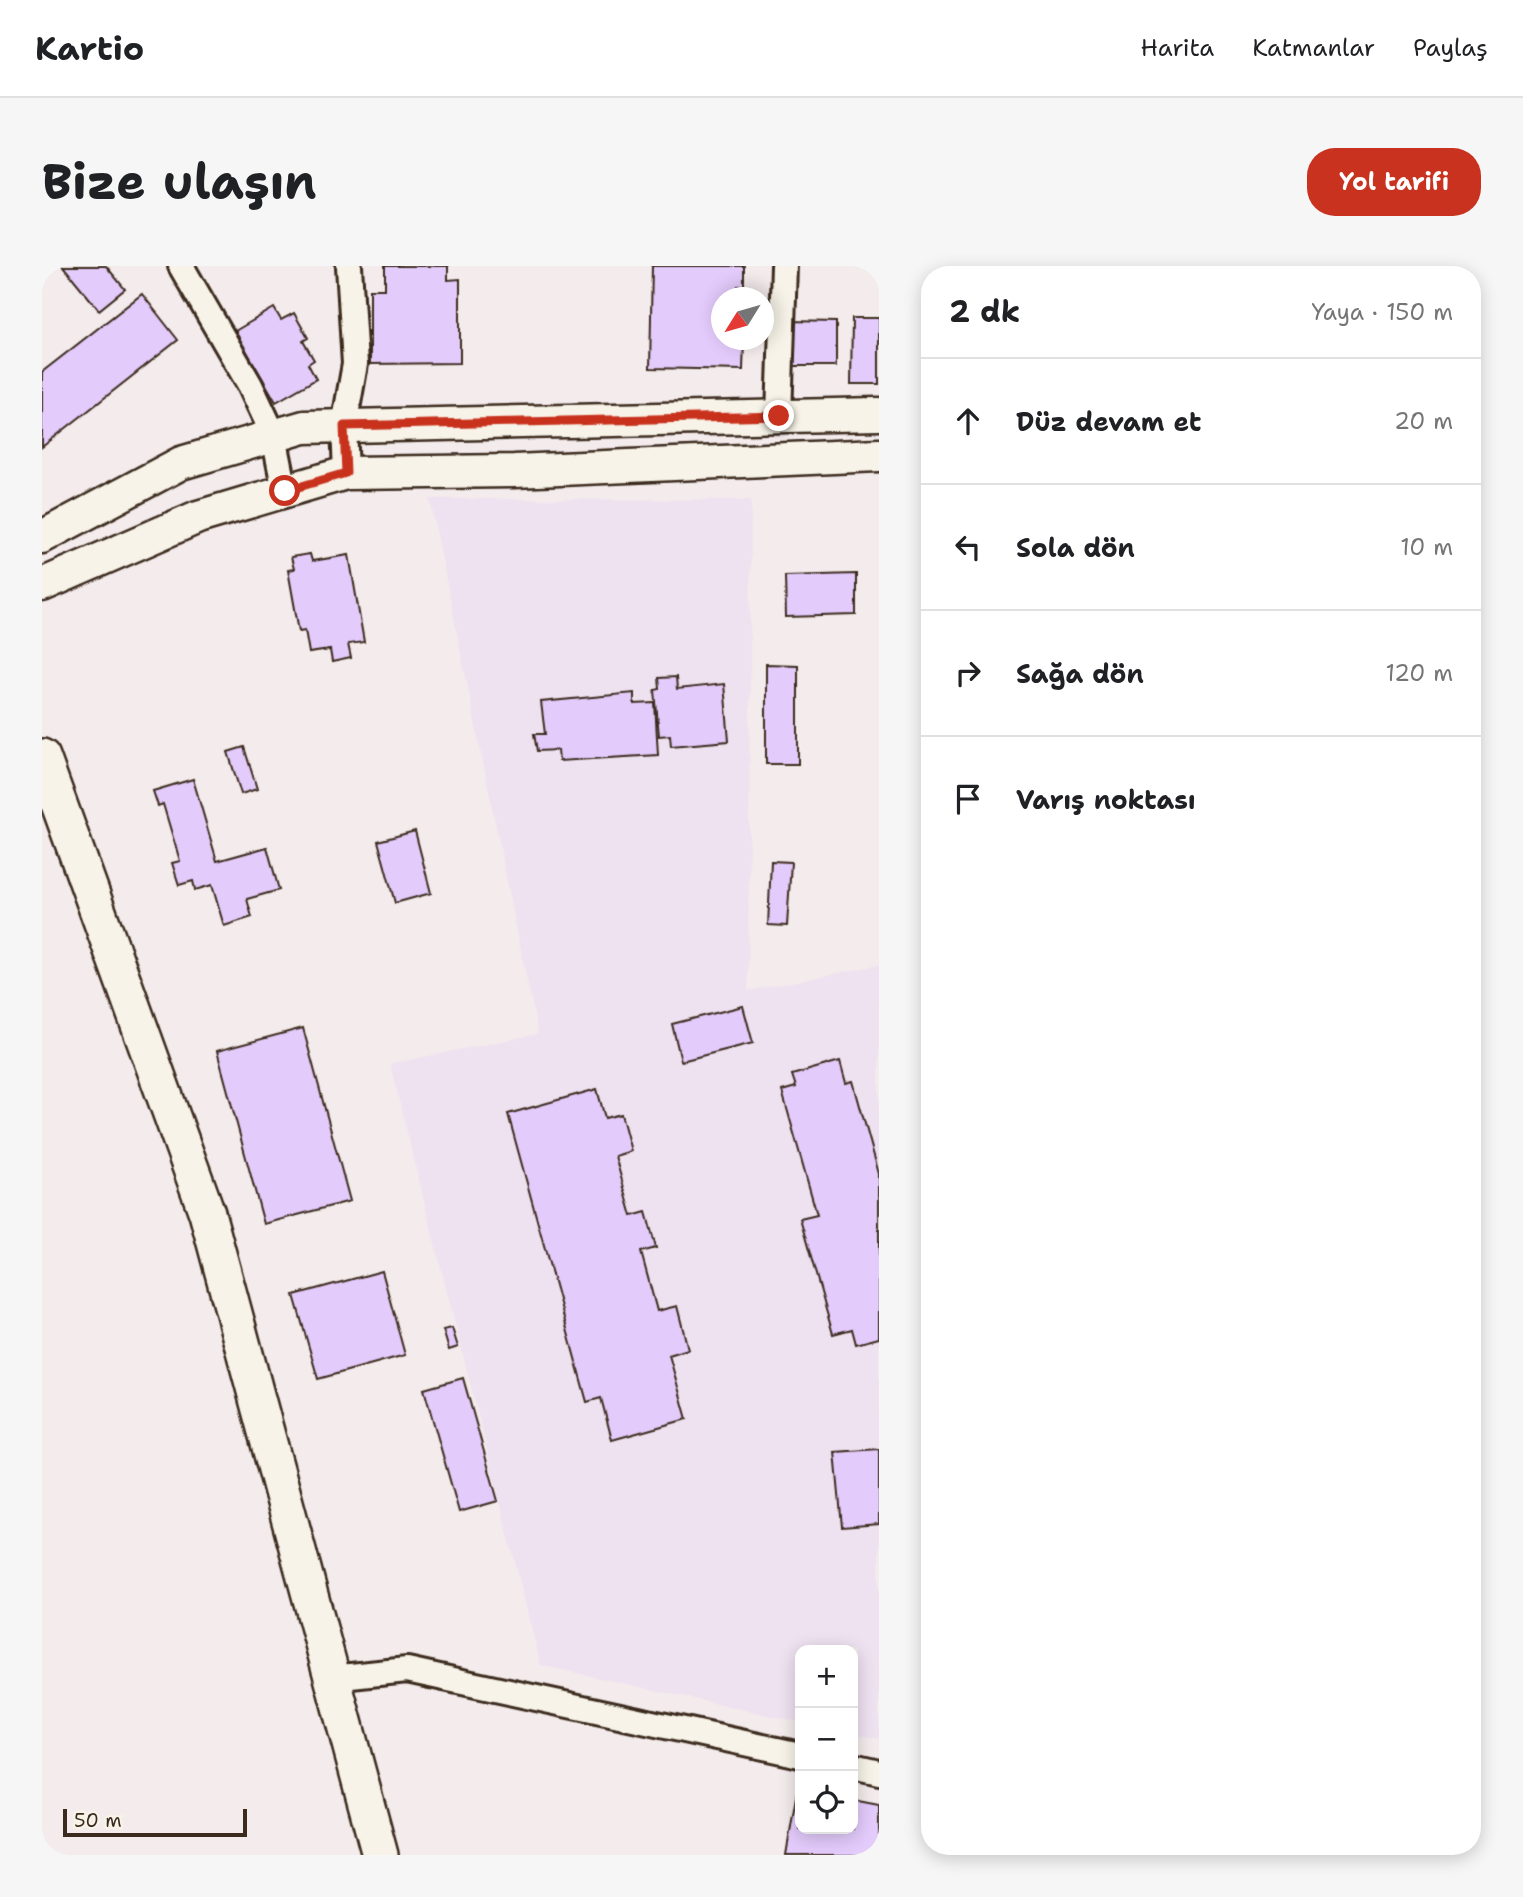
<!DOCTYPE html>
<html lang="tr">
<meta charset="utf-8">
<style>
:root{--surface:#fff;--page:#f6f6f6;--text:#202124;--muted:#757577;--line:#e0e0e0;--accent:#c8321e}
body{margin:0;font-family:"Shantell Sans",sans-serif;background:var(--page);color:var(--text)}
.controls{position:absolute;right:21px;bottom:21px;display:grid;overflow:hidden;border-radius:14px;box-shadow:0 4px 18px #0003}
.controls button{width:63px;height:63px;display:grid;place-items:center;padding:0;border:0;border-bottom:2px solid var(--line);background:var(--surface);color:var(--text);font:35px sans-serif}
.compass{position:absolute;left:669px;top:21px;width:63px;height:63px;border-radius:50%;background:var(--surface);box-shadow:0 4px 18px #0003;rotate:233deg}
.scale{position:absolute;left:21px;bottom:18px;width:184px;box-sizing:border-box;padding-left:7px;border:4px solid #3b2a1e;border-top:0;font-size:19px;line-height:24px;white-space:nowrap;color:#3b2a1e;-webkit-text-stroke:5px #f7f3e8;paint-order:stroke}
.stop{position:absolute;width:21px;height:21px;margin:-16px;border:5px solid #c8321e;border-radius:50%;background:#fff}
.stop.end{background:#c8321e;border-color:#fff;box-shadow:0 2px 7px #0008}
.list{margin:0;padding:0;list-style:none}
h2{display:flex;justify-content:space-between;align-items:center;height:91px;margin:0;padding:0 28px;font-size:30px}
h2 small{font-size:23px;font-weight:400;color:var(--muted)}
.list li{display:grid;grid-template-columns:46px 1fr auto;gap:21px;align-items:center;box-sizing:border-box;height:126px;padding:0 28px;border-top:2px solid var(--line)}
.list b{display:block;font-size:26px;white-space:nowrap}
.list em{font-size:23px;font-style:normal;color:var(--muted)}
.icon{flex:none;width:38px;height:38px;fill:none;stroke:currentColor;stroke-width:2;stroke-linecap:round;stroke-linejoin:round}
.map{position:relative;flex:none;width:837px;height:1589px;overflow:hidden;border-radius:28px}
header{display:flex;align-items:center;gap:42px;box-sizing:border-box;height:98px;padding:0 35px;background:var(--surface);border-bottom:2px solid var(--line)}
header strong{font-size:33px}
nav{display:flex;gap:38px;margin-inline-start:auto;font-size:24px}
.intro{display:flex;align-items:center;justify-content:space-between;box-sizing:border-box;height:168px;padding:0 42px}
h1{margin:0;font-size:49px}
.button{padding:18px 32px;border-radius:28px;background:var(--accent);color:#fff;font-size:24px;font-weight:700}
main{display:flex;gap:42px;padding:0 42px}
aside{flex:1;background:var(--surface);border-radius:28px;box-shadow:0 4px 18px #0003}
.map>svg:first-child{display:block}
.built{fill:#eee1f0}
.building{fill:#e3cbfb;stroke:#3b2a1e;stroke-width:2}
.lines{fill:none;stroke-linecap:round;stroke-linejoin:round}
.minor-casing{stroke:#3b2a1e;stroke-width:30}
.tertiary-casing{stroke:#3b2a1e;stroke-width:37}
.secondary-casing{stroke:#3b2a1e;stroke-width:40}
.minor{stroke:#f7f3e8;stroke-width:24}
.tertiary{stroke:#f7f3e8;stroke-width:32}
.secondary{stroke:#f7f3e8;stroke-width:35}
.route{stroke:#c8321e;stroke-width:9}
</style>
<header>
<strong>Kartio</strong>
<nav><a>Harita</a><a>Katmanlar</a><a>Paylaş</a></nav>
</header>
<div class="intro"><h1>Bize ulaşın</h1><a class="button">Yol tarifi</a></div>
<main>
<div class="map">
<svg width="837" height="1589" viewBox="0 0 837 1589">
<rect width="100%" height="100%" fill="#f3ebec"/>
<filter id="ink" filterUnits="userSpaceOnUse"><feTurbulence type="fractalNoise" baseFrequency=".0143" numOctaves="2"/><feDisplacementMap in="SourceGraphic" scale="14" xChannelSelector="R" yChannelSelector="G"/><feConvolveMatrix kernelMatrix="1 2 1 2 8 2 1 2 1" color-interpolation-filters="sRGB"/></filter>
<g filter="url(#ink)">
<polygon class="built" points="388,233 709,234 706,725 837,699 837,1473 811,1467 811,1384 758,1384 758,1456 499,1399 348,798 496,768"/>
<g class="building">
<polygon points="21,0 64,0 83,23 57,44"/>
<polygon points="343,0 406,0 406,14 418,13 418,97 328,98 328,23 343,23"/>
<polygon points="610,0 702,0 702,20 696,20 696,32 680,32 680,74 702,74 701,104 608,102"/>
<polygon points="100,28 136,74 0,181 0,106"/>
<polygon points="232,42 239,54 252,47 266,72 261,75 272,94 266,98 274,113 234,136 193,65"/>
<polygon points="810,52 837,52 837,118 809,118"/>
<polygon points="746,55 794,56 794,100 745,100"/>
<polygon points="268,288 270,295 307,289 322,376 306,378 309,392 290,396 288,384 267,387 263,364 257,365 246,304 252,303 249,291"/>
<polygon points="814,308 814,349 744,351 743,310"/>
<polygon points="724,398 756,399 756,498 724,498"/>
<polygon points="634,411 635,423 682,418 687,475 629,480 628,469 617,470 613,424 618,423 617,412"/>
<polygon points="592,427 592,438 613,437 616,489 517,495 516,484 495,485 492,468 503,468 499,436"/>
<polygon points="202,481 215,523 199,528 186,486"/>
<polygon points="151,513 175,595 225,581 237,624 205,633 210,651 182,660 170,619 153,624 151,615 137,619 130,597 138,595 121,538 116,540 111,525"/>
<polygon points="373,565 389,627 353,637 336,575"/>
<polygon points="729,595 749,596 745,660 726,659"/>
<polygon points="701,740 711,777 639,795 630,758"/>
<polygon points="261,762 308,935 222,958 175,785"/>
<polygon points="798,795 804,817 811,815 837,908 837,1072 814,1078 810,1063 791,1068 758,953 775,949 740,825 754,821 750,809"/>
<polygon points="555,823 563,852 579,848 589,885 573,890 590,950 604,946 614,982 599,986 615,1045 635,1040 646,1083 627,1089 645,1153 570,1174 559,1132 545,1136 466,848"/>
<polygon points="340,1005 363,1089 276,1113 252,1029"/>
<polygon points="410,1062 416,1081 407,1084 401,1064"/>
<polygon points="421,1112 456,1235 417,1246 382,1123"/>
<polygon points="837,1183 837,1258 800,1261 793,1186"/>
<polygon points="755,1525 758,1525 758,1563 811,1563 811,1534 837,1539 837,1589 744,1589"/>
</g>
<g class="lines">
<defs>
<g id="minor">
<polyline points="139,0 208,119 232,170 243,225"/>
<polyline points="737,150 742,0"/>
<polyline points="304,207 302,160 313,98 307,0"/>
<polyline points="290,1412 365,1404 758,1489"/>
<polyline points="811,1500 837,1506"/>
</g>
<g id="tertiary">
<polyline points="0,271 139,197 262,161 837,148"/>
<polyline points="0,319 156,251 304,207 472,205 837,189"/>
</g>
<polyline id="secondary" points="0,491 165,947 338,1589"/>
</defs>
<use href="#minor" class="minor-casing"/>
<use href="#tertiary" class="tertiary-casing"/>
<use href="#secondary" class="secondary-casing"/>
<use href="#minor" class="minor"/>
<use href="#tertiary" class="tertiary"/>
<use href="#secondary" class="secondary"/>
</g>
</g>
<g class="lines" filter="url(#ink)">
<polyline class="route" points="243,225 304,207 302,160 737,150"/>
</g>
</svg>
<div class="controls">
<button>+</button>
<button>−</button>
<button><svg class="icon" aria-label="locate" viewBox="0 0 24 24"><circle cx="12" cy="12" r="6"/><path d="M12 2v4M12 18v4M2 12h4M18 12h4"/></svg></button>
</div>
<svg class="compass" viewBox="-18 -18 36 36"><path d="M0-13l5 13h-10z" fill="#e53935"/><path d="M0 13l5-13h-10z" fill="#757577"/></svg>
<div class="scale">50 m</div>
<div class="stop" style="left:243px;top:225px"></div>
<div class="stop end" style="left:737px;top:150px"></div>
</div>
<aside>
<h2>2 dk<small>Yaya · 150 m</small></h2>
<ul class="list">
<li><svg class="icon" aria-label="ahead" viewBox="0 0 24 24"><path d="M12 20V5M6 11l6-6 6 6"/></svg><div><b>Düz devam et</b></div><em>20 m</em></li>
<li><svg class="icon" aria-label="left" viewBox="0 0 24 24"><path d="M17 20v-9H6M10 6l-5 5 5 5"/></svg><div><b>Sola dön</b></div><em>10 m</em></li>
<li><svg class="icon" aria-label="right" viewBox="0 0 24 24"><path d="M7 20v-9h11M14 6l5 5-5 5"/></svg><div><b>Sağa dön</b></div><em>120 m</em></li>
<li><svg class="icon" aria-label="arrive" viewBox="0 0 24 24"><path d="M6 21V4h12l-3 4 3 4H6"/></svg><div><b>Varış noktası</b></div></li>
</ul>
</aside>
</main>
